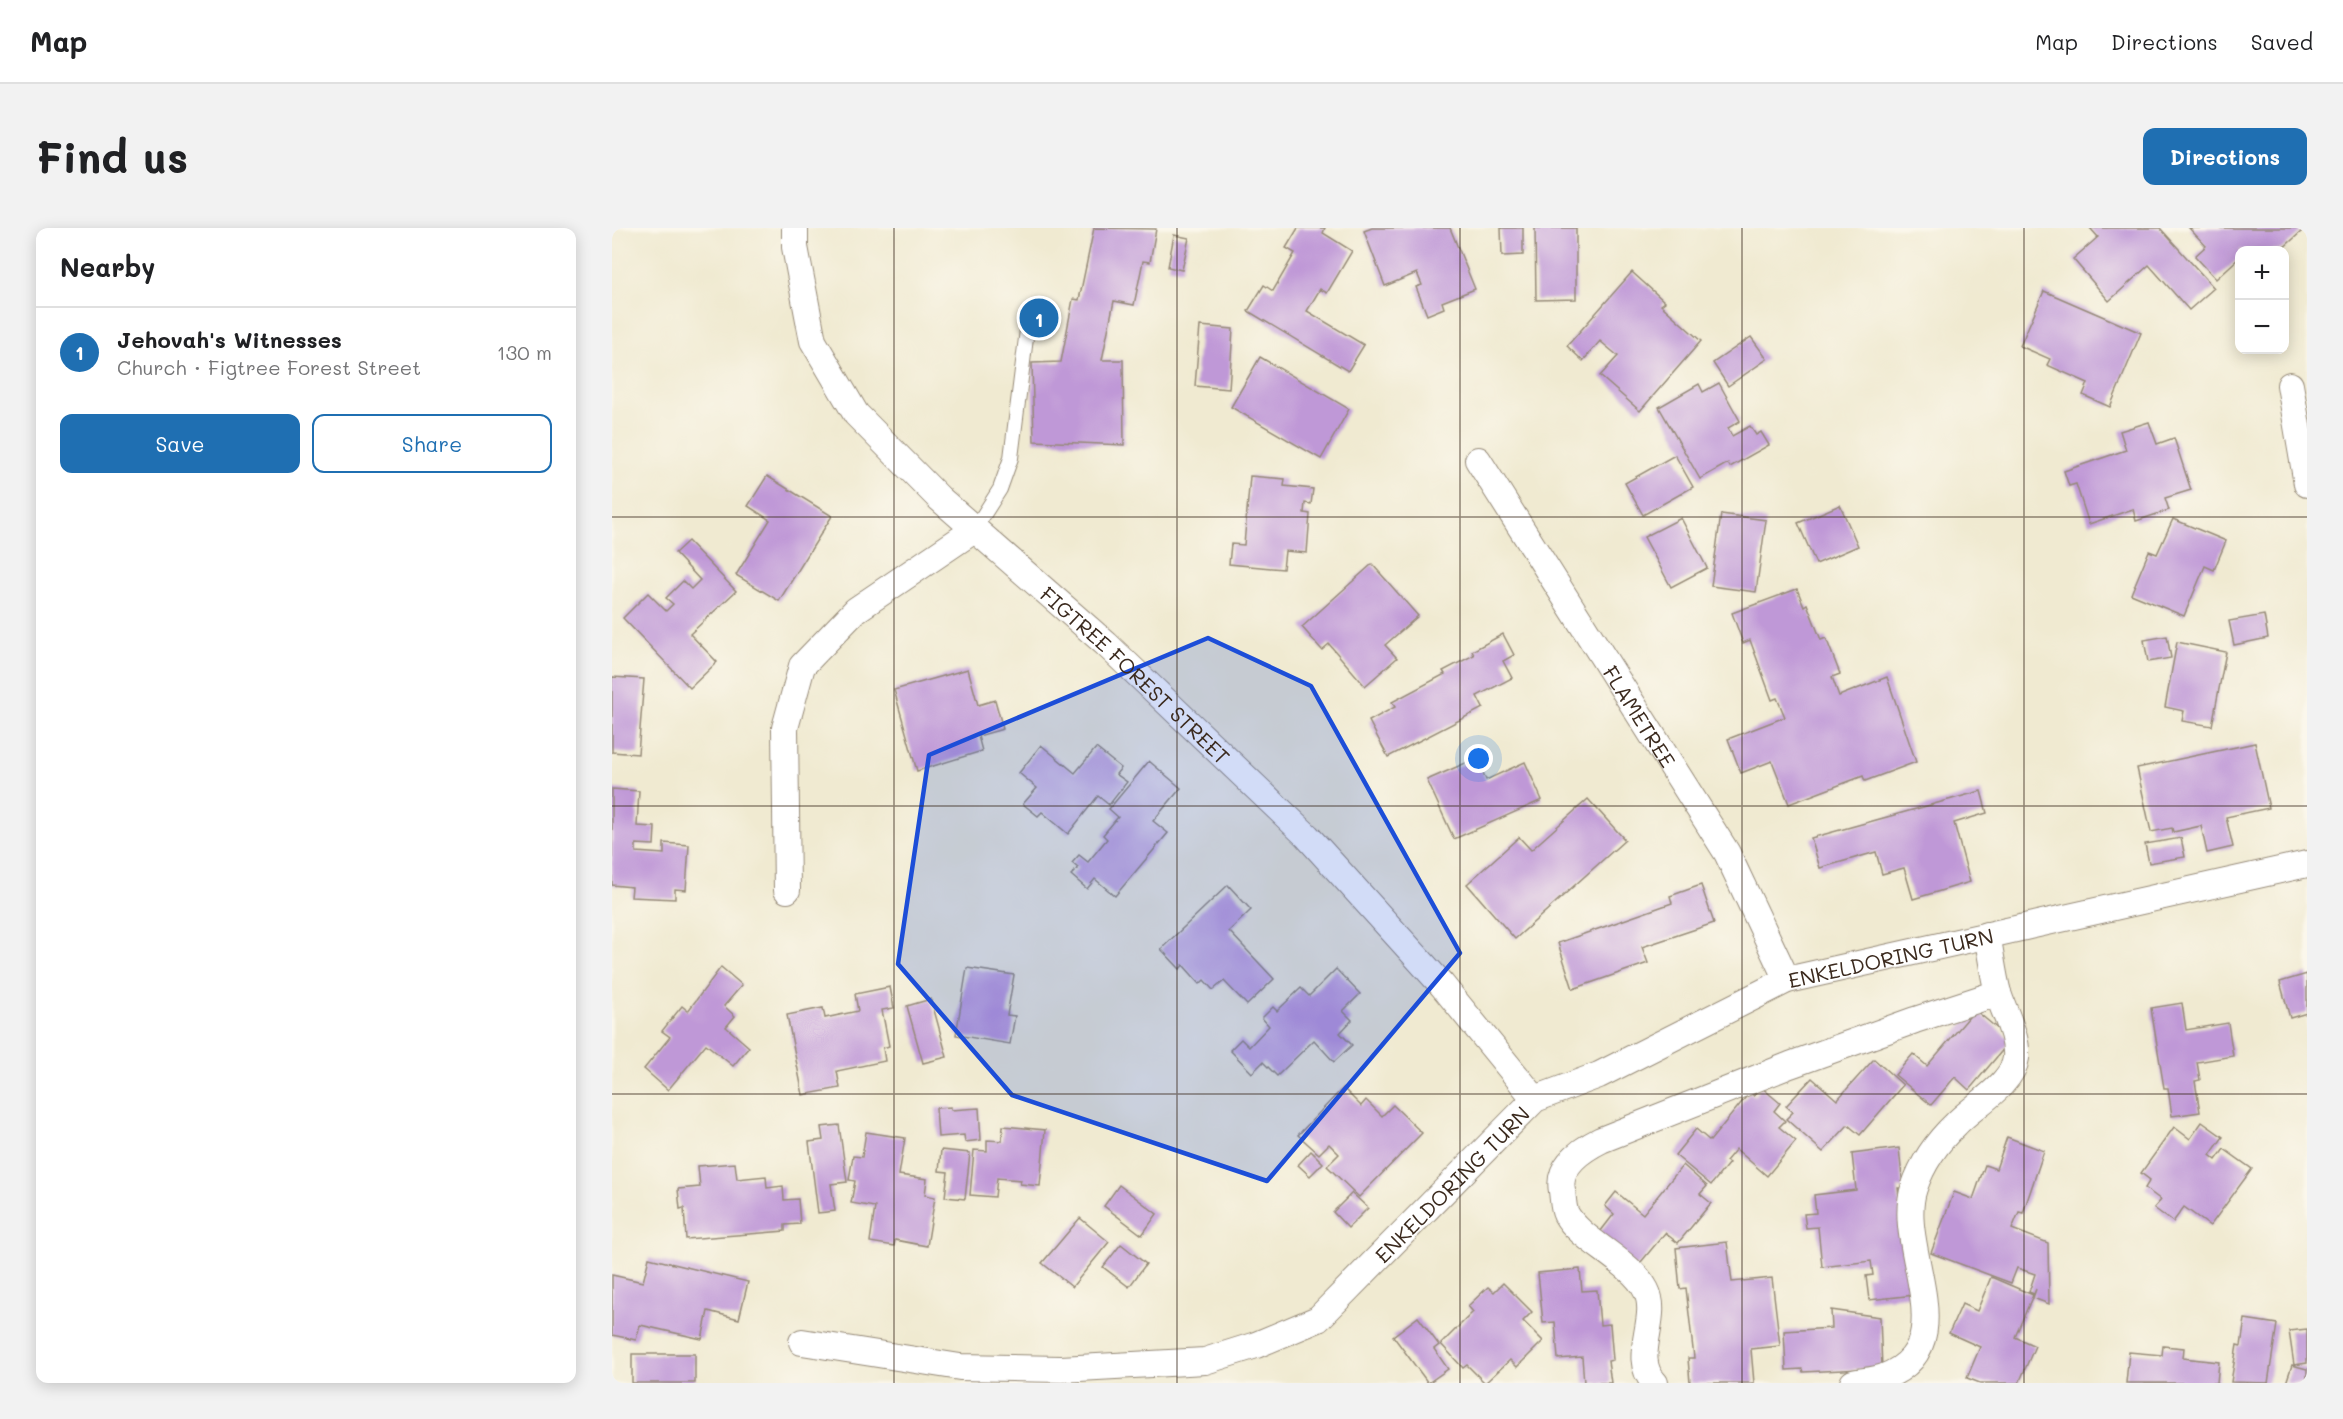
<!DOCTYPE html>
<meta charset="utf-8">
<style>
:root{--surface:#fff;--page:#f2f2f2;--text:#202124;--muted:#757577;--line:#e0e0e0;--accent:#1f6fb2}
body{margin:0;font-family:Mali,sans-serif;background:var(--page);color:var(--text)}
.controls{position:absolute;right:18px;top:18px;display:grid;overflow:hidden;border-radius:12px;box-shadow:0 3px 15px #0003}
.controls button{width:54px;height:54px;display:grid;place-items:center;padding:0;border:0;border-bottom:2px solid var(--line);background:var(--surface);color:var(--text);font:30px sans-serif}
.you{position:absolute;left:867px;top:531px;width:21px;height:21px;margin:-15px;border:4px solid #fff;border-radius:50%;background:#1a73e8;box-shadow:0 0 0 9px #1a73e833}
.badge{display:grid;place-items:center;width:39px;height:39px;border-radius:50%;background:var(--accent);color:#fff;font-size:20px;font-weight:700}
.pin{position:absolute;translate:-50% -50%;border:3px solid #fff;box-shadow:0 2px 6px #0006}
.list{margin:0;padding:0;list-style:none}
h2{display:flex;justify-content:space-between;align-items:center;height:78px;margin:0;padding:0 24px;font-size:26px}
h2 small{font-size:20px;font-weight:400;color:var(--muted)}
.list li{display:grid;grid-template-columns:39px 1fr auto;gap:18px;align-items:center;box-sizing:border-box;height:90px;padding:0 24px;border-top:2px solid var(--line)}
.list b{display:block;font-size:22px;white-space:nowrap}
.list p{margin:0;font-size:20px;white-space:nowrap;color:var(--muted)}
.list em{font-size:20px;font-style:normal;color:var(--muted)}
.actions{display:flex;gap:12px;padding:18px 24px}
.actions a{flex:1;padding:14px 0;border:2px solid var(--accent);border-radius:12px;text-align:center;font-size:21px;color:var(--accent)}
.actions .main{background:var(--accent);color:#fff}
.map{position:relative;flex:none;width:1695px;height:1155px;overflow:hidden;border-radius:12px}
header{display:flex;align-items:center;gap:36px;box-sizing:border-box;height:84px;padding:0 30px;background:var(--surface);border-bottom:2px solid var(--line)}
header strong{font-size:28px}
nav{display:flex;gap:33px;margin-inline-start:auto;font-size:21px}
.intro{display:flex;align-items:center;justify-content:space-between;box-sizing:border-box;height:144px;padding:0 36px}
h1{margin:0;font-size:42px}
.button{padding:15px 27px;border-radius:12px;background:var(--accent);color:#fff;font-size:21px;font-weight:700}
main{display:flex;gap:36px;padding:0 36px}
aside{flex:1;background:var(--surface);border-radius:12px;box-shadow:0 3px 15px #0003}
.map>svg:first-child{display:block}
.building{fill:#bf98d7}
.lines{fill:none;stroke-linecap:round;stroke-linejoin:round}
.service-casing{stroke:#968a78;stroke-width:16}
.minor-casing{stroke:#968a78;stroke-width:28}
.service{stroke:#fff;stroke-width:14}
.minor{stroke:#fff;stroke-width:26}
.marked{fill:#1d4ed8;fill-opacity:0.2;stroke:#1d4ed8;stroke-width:4.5;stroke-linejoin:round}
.grid{fill:none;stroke:#3b2a1e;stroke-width:1.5;stroke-opacity:0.55}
.labels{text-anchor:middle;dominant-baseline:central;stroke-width:4.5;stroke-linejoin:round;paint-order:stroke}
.street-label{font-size:21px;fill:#3b2a1e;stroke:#fbf7ec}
</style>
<header>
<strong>Map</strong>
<nav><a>Map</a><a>Directions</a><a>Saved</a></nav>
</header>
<div class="intro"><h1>Find us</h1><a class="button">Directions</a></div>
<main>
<aside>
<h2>Nearby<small></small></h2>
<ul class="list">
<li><span class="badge">1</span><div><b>Jehovah's Witnesses</b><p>Church · Figtree Forest Street</p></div><em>130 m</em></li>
</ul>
<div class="actions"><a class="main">Save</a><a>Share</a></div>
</aside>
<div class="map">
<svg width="1695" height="1155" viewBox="0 0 1695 1155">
<rect width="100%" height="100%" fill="#fbf7ec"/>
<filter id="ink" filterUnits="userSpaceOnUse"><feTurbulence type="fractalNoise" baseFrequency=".0167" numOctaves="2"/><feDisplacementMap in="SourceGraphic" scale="12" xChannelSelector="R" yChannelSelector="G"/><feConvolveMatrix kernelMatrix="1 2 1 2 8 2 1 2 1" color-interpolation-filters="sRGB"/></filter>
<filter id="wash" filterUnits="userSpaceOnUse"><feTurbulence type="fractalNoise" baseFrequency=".008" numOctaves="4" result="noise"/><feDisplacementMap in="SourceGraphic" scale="24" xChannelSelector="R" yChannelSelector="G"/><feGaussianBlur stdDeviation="1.35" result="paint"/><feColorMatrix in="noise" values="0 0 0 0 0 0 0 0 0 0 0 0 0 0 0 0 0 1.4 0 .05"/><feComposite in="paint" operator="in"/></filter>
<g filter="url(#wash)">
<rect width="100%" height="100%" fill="#f0ead1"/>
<g id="blocks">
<g class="building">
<polygon points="482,0 544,1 538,34 531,33 522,77 502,73 490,132 511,132 512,217 422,213 420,135 449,134 461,71 467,72"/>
<polygon points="686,0 713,0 711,5 740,23 715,65 708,61 695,83 752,117 736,143 636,83 652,57 661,63 683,25 674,20"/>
<polygon points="760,0 838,0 863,61 830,74 832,80 815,87 804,59 810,57 805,45 773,58 752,3"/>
<polygon points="889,0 911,0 911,27 890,28"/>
<polygon points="923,0 964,0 964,71 924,72"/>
<polygon points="1478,0 1548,0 1602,60 1577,82 1537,37 1497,73 1461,31 1486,9"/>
<polygon points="1577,0 1690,0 1691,2 1669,22 1628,22 1628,29 1604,51 1583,28 1594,18"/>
<polygon points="562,7 577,10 570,42 556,39"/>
<polygon points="1020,44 1053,74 1049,77 1089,113 1028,183 988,148 1006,128 988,113 971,133 955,118"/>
<polygon points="1432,63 1529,105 1498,179 1471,167 1476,155 1435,137 1438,131 1408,118"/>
<polygon points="588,98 621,101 617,161 583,158"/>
<polygon points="1139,109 1155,131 1116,158 1101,135"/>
<polygon points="648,129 737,181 709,231 619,179"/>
<polygon points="1107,155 1128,193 1116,200 1120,208 1138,198 1144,207 1149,204 1157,217 1118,239 1116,235 1088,251 1047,179 1087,156 1091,164"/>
<polygon points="1537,194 1545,216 1562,210 1579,262 1553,270 1557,282 1524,293 1521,281 1477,296 1464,256 1457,258 1452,243 1514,222 1508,203"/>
<polygon points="1063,227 1081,259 1031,287 1013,255"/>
<polygon points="155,248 220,288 167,373 124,347 158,292 136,278"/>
<polygon points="638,248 673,251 672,258 701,261 699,276 693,275 692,285 698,286 695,325 673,323 671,341 617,336 619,316 632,317"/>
<polygon points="1228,277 1246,318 1204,336 1186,295"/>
<polygon points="1109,286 1154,292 1144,364 1099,358"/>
<polygon points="1069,290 1095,340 1059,359 1032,309"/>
<polygon points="1561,291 1614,313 1602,342 1593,338 1572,388 1519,366 1537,323 1545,326"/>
<polygon points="76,313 124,363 78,406 105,434 78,460 11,390 36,365 54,383 61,376 54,370 71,353 79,361 88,352 63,325"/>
<polygon points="760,336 806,388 773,417 785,430 753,458 717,416 710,422 690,399"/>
<polygon points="1185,361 1192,378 1195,376 1209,412 1214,410 1228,446 1220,449 1227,468 1275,449 1304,534 1253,553 1251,548 1177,576 1160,533 1129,545 1116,511 1173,489 1165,470 1160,472 1138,412 1131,415 1120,385"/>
<polygon points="1652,387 1656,410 1622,417 1617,393"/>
<polygon points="891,406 902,427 891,433 900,450 865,468 871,480 776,529 757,493 783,479 780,474 833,446 831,443 862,427 860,423"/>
<polygon points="1555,408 1559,430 1536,434 1532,412"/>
<polygon points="1565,414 1614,424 1600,498 1570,493 1572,483 1553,479"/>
<polygon points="356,441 366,477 383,472 391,501 366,508 370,523 305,543 282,462"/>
<polygon points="0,449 32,451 26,526 0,524"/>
<polygon points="1643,515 1657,580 1614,589 1621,619 1595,625 1589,598 1561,604 1560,600 1539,604 1525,540"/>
<polygon points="429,517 463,545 484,520 509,540 504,546 515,554 497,577 486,568 456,606 430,584 426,588 411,576 425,560 407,545"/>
<polygon points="865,530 874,552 913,534 930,572 842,611 815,552"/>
<polygon points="537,533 569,560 541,593 556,605 503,668 483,651 475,661 459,647 466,640 460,635 467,627 476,634 495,611 491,607 506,589 497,581"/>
<polygon points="0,561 27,563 25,598 43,599 42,617 24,616 24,624 52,626 52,615 77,617 74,662 63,661 63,671 19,669 20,659 0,657"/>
<polygon points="1369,563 1375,585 1342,595 1358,654 1301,671 1292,640 1270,646 1264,624 1208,640 1199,610"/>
<polygon points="976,571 1013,612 903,711 855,656 907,609 919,622"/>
<polygon points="1569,610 1573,629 1537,635 1533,616"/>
<polygon points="616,657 639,682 617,703 662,751 635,777 612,753 601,762 592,752 588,756 571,737 568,741 549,721"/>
<polygon points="1089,657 1102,695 1030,719 1036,735 961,761 946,715 1060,675 1058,668"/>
<polygon points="109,739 130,757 112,778 123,788 114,799 137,819 121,838 94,816 56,862 32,841 58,809 50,803 70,778 76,783"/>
<polygon points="355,740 402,747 395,787 403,788 398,816 344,807"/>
<polygon points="724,741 748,766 731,783 740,792 728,805 740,817 722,834 702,812 665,848 651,834 640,845 618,822 629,811 637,819 657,798 650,790 661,779 665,783 689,760 697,768"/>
<polygon points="1695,746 1695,785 1678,790 1668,754"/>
<polygon points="278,759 282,780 270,782 277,818 271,820 273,833 225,843 228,860 191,867 175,787 211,780 213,790 246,783 243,766"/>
<polygon points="319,771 335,829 311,835 295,778"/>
<polygon points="1570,775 1574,802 1616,795 1621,828 1585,834 1588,852 1583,853 1588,884 1560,888 1556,860 1552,860 1539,780"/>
<polygon points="1363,782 1399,812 1357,862 1343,849 1319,877 1283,847 1301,826 1315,838"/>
<polygon points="1262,831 1291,857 1248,907 1236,897 1211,924 1174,891 1181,884 1174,878 1200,850 1225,872"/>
<polygon points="1149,859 1168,875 1162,883 1173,893 1167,899 1184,913 1155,948 1124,921 1114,933 1117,935 1099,957 1063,927 1084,901 1098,913 1138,864 1142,868"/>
<polygon points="731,860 749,878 754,872 770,888 781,877 810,905 747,969 715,938 727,926 717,916 707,926 686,907"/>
<polygon points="339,879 339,882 367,880 369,912 353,914 352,907 326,909 324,880"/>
<polygon points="1590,894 1611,909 1598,927 1604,932 1612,921 1640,941 1598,998 1572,979 1561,994 1542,980 1549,972 1533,960 1538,952 1529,945 1562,899 1578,911"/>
<polygon points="227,897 235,954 219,956 223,983 206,985 197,914 211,912 209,899"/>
<polygon points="391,898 433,902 428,958 408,956 409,952 385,950 383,969 358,967 362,922 375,923 375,912 390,913"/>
<polygon points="254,904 293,910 287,947 315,951 313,967 323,969 315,1018 283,1012 282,1018 258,1014 263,979 239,975 243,953 237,952 241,928 250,929"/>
<polygon points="1395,909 1432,923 1411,985 1407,984 1400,1001 1436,1015 1437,1076 1421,1070 1424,1061 1422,1066 1417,1064 1423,1046 1405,1040 1399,1055 1319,1025 1342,964 1361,971 1373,937 1384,941"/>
<polygon points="1287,920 1291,960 1286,960 1294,1027 1303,1067 1257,1072 1254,1048 1261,1047 1259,1033 1210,1039 1206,999 1194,1000 1192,986 1204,985 1202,967 1244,962 1240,926"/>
<polygon points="329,922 358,925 353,971 333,969 336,944 327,943"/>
<polygon points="699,923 711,935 698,948 686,937"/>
<polygon points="123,935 125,951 154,948 155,960 171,958 172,972 186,971 188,996 173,997 173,1003 74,1011 72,980 68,981 66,961 88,959 86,938"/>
<polygon points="1071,937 1095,958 1088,966 1099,975 1066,1015 1053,1005 1024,1040 985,1008 1002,986 993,978 1004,964 1031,986"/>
<polygon points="507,957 545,986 530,1007 492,978"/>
<polygon points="740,965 756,980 736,1000 721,984"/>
<polygon points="468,990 497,1014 460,1059 430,1035"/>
<polygon points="1115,1014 1120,1054 1160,1050 1168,1118 1139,1121 1142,1155 1078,1155 1076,1130 1082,1130 1074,1060 1068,1061 1064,1020"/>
<polygon points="509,1016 534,1036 517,1059 491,1039"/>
<polygon points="37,1030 136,1054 127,1091 96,1083 90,1111 28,1097 24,1112 0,1107 0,1047 31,1054"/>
<polygon points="968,1041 970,1063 985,1062 988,1097 998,1096 1001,1132 996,1133 999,1155 972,1155 970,1129 946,1131 943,1094 931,1095 926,1045"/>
<polygon points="1379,1049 1421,1067 1403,1109 1423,1118 1407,1155 1368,1155 1355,1150 1368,1119 1337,1105 1350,1076 1365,1083"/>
<polygon points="891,1055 920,1084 911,1093 931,1113 905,1139 898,1132 873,1155 855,1137 851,1140 829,1116 861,1084 856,1078 876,1059 882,1064"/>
<polygon points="1219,1082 1268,1089 1270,1140 1191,1144 1190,1141 1174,1142 1172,1103 1220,1100"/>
<polygon points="806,1089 827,1117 822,1121 836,1141 816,1155 781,1108"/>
<polygon points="1633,1091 1665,1096 1656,1155 1619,1154 1625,1117 1629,1118"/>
<polygon points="1695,1101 1695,1135 1682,1137 1677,1103"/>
<polygon points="1551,1118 1572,1120 1571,1130 1607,1134 1605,1155 1514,1155 1517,1124 1550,1127"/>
<rect x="20" y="1126" width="63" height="29"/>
<polygon points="1680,1137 1695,1141 1695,1155 1674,1155"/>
</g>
</g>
</g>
<g filter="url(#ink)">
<use href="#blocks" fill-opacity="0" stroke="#968a78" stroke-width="1.5"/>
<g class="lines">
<defs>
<polyline id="service" points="362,302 388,261 399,230 416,94"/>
<g id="minor">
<path id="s1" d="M183,0V19L201,113L244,186L327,270L494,416L695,608L830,757L923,871"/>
<polyline points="1678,157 1695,256"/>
<path id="s2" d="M866,232L1115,625L1175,752"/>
<polyline points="175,662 173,500 190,438 244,382 362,302"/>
<path id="s3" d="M190,1114L348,1139L449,1141L593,1133L644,1117L706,1091L923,871L987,847L1175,752L1695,636"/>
<path d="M1043,1155C1017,1130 1049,1090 1034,1062C1019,1033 968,1012 954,986C951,980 951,969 950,963C945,938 969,922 989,912L1178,837L1303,792L1386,765"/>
<path d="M1241,1155C1251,1153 1263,1152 1272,1149C1355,1117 1282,1019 1302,960C1310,936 1326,913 1344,896C1361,878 1401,856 1404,830C1406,808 1392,785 1386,765C1381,746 1379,726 1375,707"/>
</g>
</defs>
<use href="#service" class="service-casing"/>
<use href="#minor" class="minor-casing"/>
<use href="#service" class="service"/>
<use href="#minor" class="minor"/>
</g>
</g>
<path class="marked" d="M596,410L699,458L848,725L655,953L400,867L286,736L317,527Z"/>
<path class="grid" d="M282,0V1155M565,0V1155M848,0V1155M1130,0V1155M1412,0V1155M0,289H1695M0,578H1695M0,866H1695"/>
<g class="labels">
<g class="street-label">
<text stroke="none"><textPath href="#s1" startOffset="582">FIGTREE FOREST STREET</textPath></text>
<text stroke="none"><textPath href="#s2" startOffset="303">FLAMETREE</textPath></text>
<text stroke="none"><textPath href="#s3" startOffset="1220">ENKELDORING TURN</textPath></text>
<text stroke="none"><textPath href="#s3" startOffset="716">ENKELDORING TURN</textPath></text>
</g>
</g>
</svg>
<div class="controls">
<button>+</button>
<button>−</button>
</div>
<div class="you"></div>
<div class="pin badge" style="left:427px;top:90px">1</div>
</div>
</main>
